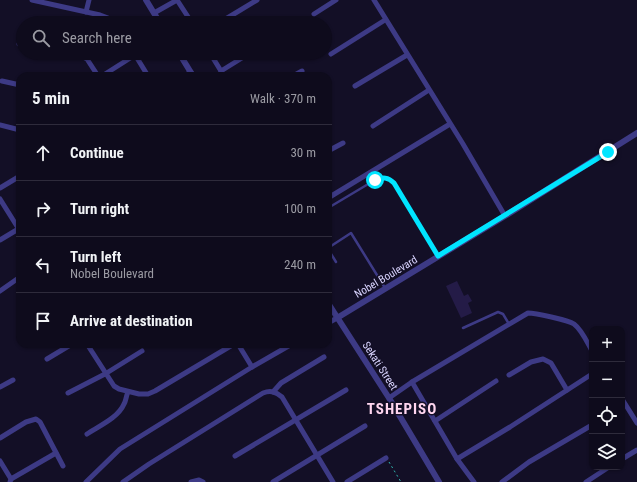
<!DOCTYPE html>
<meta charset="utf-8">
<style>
:root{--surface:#0e0b1c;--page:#171425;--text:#f1f3f6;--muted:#9b9ba3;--line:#2e2b3b}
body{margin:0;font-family:"Roboto Condensed",sans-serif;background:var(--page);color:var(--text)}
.controls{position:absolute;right:12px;bottom:12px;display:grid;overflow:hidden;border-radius:8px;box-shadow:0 1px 3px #0004}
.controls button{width:36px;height:36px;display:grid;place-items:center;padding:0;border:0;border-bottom:1px solid var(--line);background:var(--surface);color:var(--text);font:20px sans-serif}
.stop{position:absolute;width:12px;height:12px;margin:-9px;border:3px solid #00e5ff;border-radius:50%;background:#fff}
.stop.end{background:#00e5ff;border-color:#fff;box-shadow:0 1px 4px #0008}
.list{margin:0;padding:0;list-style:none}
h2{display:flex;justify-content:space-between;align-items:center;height:52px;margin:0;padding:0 16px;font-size:17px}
h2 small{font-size:13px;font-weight:400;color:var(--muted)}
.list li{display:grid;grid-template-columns:26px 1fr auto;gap:12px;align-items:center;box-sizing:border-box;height:56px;padding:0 16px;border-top:1px solid var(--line)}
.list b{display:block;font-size:15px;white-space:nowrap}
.list p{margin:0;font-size:13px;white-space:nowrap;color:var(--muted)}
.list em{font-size:13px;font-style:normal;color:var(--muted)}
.icon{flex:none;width:22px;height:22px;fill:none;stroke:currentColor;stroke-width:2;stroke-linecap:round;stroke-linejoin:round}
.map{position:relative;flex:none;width:637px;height:482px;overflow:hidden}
.search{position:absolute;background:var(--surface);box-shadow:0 1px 3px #0004;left:16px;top:16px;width:316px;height:44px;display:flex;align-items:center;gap:10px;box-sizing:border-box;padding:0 14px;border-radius:22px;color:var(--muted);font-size:15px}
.panel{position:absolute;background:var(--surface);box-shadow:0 1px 3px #0004;left:16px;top:72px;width:316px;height:276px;border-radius:12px}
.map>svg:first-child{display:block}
.building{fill:#241b47}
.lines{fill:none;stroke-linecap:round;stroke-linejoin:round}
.path{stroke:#2fb8b0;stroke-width:1;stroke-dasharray:2 3;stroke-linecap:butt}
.service{stroke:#3d3a85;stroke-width:2.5}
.minor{stroke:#3d3a85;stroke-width:5}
.tertiary{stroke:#3d3a85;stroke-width:6}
.route{stroke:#00e5ff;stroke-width:5}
.labels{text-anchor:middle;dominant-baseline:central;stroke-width:3;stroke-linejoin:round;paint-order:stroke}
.street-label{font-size:11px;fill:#d9d4ff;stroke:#130f26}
.district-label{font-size:15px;font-weight:bold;letter-spacing:1px;fill:#ffd6f0;stroke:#130f26}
</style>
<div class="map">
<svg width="637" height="482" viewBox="0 0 637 482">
<rect width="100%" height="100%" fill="#130f26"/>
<polygon class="building" points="457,281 464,296 468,294 472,301 468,303 472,313 461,318 446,286"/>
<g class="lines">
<polyline class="path" points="389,462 401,482"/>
<g class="service">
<path d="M328,208L375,180C383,177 389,177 394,183L438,256"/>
<polyline points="328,248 351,233 385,288"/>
<polyline points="328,249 336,262"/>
<polyline points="463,328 498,312 503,314 509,324"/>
</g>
<g class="minor">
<polyline points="32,0 100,15 108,18 114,23"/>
<polyline points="177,0 192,23"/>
<polyline points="374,0 463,144 505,216"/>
<polyline points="86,12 89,0"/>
<polyline points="154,13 177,0"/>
<polyline points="314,14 336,0"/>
<polyline points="219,23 257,0"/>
<polyline points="19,44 23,44"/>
<polyline points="76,53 87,59 98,76"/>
<polyline points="134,53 148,76"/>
<polyline points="210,53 224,76"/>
<polyline points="331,54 385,20"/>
<polyline points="221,71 250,53"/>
<polyline points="102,76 135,55"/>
<polyline points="184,76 191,72"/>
<polyline points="293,76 302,71"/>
<polyline points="2,81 20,85"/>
<polyline points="355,86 407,55"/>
<polyline points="0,125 20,130"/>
<polyline points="373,126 429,90"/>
<polyline points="328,151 343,143"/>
<polyline points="0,188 20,176"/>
<polyline points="328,198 450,124"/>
<polyline points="0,199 20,231"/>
<polyline points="0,240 20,228"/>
<polyline points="0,291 20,277"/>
<polyline points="328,323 337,318"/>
<polyline points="87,344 114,386 119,389 139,394 148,394 155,391 234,344"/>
<polyline points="238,344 252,367"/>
<polyline points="47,359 72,344"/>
<polyline points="509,375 531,362 543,359 551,363 567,390"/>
<polyline points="412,382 457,459 474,482"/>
<polyline points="0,387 13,380"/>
<polyline points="273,392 281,383 324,357"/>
<polyline points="68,393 105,374 142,351"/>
<path d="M389,398L412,382L528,313C535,313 568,320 574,324C582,330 587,342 592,351"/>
<polyline points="622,399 637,423"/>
<polyline points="435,421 496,381"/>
<path d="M87,434C99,426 118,418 124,404C126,401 126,396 128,392"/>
<polyline points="0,438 26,422 36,419 40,422 63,466"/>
<polyline points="235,456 346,390"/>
<polyline points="457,459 510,427 592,374"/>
<polyline points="622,459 637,450"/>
<polyline points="0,461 11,479"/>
<polyline points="10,482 11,479 56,453"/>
<polyline points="86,482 120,449 252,367 292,344"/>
<path d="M123,482L149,464L263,393C271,390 276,392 282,397L333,482"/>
<polyline points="191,482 199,480 203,482"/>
<polyline points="273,482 365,426"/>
<polyline points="347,482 386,458"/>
<polyline points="502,482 529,462 592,425"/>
<polyline points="586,482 609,467"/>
</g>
<g class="tertiary">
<polyline points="146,0 160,23"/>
<polyline points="179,53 193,76"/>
<polyline points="328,303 389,398 439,482"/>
<polyline points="337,318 505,216 637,133"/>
</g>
</g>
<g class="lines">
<path class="route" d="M375,180C383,177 388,177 394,183L438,256L608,152"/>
</g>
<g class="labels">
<g class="street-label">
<text transform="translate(386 277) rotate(-31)">Nobel Boulevard</text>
<text transform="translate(380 366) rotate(57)">Sekati Street</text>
</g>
<g class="district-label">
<text x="402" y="409">TSHEPISO</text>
</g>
</g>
</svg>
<div class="controls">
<button>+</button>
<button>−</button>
<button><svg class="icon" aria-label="locate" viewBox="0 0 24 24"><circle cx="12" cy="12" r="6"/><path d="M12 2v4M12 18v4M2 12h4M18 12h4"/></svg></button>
<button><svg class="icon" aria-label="layers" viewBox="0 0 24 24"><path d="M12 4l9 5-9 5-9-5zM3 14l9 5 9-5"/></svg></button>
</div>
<div class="stop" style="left:375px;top:180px"></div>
<div class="stop end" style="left:608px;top:152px"></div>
<div class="search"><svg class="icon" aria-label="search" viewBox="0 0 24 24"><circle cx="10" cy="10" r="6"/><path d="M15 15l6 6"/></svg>Search here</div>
<section class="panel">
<h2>5 min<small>Walk · 370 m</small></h2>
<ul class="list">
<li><svg class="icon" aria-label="ahead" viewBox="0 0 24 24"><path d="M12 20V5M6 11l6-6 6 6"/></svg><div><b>Continue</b></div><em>30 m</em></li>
<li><svg class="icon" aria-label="right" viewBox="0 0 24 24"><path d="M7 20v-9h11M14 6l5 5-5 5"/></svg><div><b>Turn right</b></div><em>100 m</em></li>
<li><svg class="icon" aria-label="left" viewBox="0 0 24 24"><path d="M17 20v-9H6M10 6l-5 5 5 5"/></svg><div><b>Turn left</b><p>Nobel Boulevard</p></div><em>240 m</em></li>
<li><svg class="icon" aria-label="arrive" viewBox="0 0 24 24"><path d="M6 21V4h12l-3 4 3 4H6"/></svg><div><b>Arrive at destination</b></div></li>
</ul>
</section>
</div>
